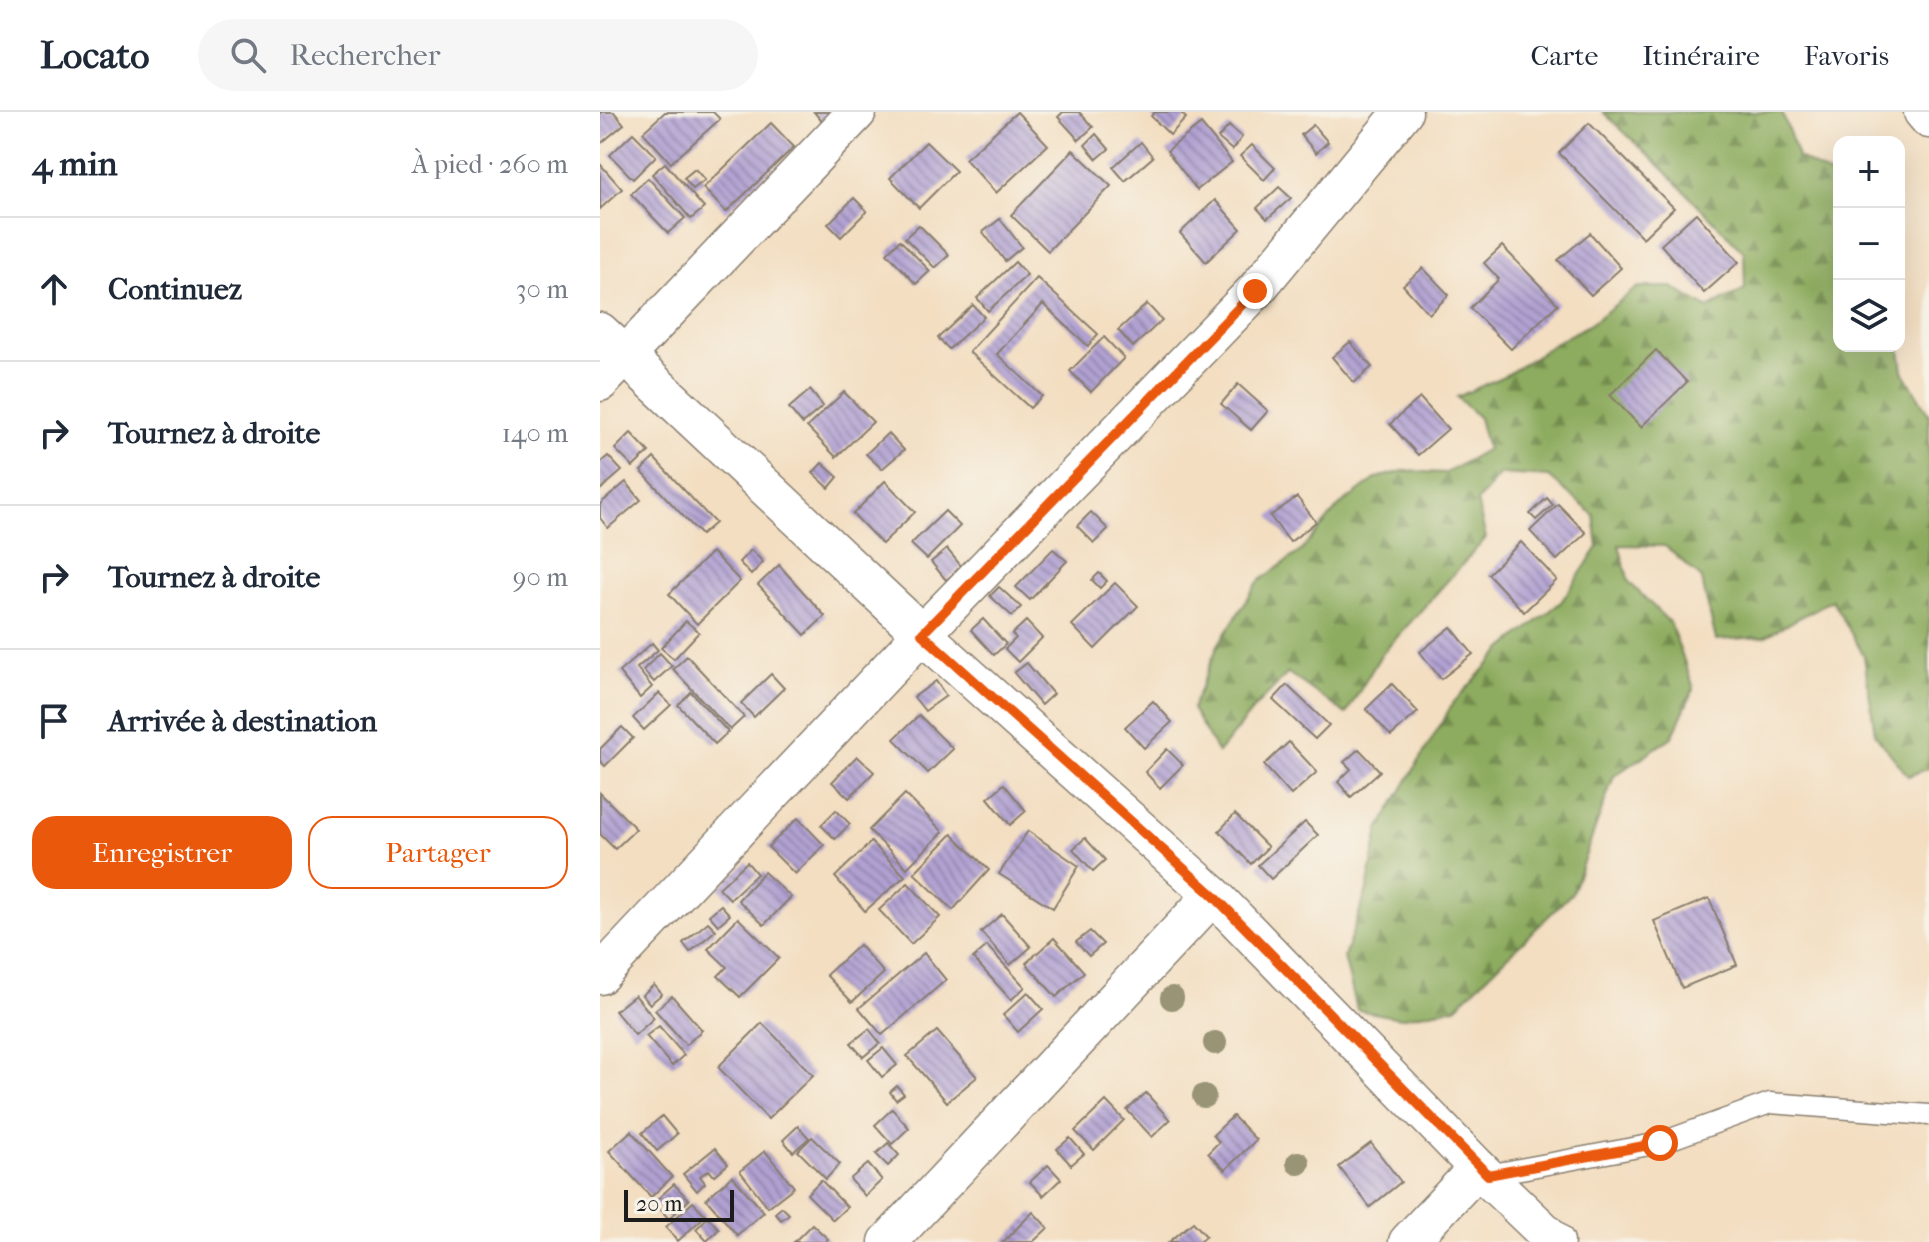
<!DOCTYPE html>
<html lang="fr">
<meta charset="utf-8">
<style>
:root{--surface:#fff;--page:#f6f6f7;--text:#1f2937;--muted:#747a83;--line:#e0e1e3;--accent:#ea580c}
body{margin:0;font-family:"IM FELL French Canon",serif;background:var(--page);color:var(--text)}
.controls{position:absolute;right:24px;top:24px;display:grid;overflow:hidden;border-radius:16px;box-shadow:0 8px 32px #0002}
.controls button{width:72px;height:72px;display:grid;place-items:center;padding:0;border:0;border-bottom:2px solid var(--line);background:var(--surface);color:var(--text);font:40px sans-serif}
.scale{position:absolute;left:24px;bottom:20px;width:110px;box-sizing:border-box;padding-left:8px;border:4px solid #1c1c1c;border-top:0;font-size:22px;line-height:28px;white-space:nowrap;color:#1c1c1c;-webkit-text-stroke:6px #f7f3e8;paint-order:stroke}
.stop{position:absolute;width:24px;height:24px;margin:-18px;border:6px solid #ea580c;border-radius:50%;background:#fff}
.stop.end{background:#ea580c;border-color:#fff;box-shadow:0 2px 8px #0008}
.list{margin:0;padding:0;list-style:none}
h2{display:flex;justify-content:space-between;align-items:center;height:104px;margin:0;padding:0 32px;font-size:34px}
h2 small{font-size:26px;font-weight:400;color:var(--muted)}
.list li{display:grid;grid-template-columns:52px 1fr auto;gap:24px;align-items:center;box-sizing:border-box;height:144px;padding:0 32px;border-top:2px solid var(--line)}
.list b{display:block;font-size:30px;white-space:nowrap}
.list em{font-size:26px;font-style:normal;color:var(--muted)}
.actions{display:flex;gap:16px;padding:24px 32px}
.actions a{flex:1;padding:18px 0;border:2px solid var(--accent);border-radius:24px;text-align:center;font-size:28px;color:var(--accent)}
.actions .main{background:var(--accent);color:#fff}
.icon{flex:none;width:44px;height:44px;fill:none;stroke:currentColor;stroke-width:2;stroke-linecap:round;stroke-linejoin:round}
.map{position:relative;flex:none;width:1329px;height:1130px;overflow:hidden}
header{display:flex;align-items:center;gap:48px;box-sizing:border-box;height:112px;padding:0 40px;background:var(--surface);border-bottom:2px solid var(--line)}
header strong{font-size:38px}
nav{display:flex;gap:44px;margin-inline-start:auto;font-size:28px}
.search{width:560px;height:72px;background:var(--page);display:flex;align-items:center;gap:20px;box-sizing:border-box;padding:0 28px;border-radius:44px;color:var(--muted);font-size:30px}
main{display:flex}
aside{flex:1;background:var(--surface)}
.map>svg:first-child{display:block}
.forest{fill:url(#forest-firs);stroke:#54643e;stroke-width:2}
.building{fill:url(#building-back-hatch)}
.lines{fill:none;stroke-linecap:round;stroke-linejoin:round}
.lane-casing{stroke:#887d6e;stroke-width:23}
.street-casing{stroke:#887d6e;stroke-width:41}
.lane{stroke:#fff;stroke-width:20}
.street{stroke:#fff;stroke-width:38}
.tree{fill:#999476}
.route{stroke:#ea580c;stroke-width:10}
</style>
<header>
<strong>Locato</strong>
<div class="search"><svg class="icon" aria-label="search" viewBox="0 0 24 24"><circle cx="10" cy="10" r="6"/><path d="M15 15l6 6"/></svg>Rechercher</div>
<nav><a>Carte</a><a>Itinéraire</a><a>Favoris</a></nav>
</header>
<main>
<aside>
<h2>4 min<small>À pied · 260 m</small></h2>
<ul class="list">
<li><svg class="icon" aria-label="ahead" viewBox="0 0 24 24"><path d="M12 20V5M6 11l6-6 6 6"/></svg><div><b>Continuez</b></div><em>30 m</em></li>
<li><svg class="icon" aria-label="right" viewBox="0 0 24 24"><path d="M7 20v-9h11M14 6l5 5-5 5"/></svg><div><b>Tournez à droite</b></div><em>140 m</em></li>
<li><svg class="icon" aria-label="right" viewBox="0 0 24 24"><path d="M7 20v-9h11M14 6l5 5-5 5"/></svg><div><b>Tournez à droite</b></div><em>90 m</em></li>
<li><svg class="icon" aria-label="arrive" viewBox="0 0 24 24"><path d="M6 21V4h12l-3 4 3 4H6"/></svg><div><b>Arrivée à destination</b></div></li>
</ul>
<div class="actions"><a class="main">Enregistrer</a><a>Partager</a></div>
</aside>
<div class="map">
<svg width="1329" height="1130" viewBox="0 0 1329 1130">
<defs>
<pattern id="forest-firs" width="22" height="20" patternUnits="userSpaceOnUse" patternTransform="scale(2)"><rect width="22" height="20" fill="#8dac5f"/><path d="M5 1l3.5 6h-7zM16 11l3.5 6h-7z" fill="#728b4e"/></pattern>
<pattern id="building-back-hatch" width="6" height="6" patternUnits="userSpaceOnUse" patternTransform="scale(2)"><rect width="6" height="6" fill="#b1a1d2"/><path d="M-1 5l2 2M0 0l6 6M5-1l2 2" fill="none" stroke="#8f82aa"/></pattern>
</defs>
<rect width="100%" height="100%" fill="#f7f3e8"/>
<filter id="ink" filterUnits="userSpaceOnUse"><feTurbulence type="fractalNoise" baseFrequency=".0125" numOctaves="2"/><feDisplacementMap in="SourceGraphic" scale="16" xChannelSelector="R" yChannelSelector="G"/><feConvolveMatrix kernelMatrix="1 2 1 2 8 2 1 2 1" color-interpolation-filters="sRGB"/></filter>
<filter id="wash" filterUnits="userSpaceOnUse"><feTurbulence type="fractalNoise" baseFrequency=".006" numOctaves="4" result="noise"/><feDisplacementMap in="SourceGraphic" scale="32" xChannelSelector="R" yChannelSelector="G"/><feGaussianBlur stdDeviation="1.8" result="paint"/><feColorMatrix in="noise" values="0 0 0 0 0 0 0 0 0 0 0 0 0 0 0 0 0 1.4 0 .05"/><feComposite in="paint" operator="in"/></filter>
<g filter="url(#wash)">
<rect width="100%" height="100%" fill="#f3dec1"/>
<polygon class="forest" points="1003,0 1182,0 1198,45 1239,68 1239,234 1299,234 1299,229 1303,259 1329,303 1329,656 1308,664 1275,622 1264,544 1232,488 1164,525 1116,528 1101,466 1065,434 1019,433 1029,470 1070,511 1094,576 1072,625 1014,664 972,781 856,895 800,906 757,898 744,845 767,778 779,717 853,591 904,536 961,490 998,435 994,403 949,365 900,362 877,390 886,426 781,543 746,602 688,561 655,595 618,641 592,597 618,533 658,470 702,438 739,394 777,366 803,359 846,361 887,337 879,306 857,285 908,262 960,228 989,213 1038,175 1072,175 1108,196 1145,177 1144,140 1063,57"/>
<g id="blocks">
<g class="building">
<polygon points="0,0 14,0 24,12 0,32"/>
<polygon points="65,0 113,0 120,7 71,51 43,20"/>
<polygon points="214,0 240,0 225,13"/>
<polygon points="417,0 448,33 396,81 365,47"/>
<polygon points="463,0 479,0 493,15 479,28 458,5"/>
<polygon points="555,0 580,0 586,6 570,23 551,4"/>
<polygon points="171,11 194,35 126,100 103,76"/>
<polygon points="989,11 1074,96 1043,126 959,41"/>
<polygon points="601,12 632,50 597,78 567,39"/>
<polygon points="713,13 728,30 716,41 701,23"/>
<polygon points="629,14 642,25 632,38 618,26"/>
<polygon points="33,21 56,44 33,67 10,43"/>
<polygon points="496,22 509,37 497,47 485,33"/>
<polygon points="326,30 356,59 319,96 290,66"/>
<polygon points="541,30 553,45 525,69 513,55"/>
<polygon points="652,33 675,56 664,68 640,44"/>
<polygon points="473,38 511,74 448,139 411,103"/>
<polygon points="65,51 104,96 91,107 52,62"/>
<polygon points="0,52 22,77 0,97"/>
<polygon points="95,57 105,68 93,77 84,66"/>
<polygon points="48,66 85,106 68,121 31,82"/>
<polygon points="679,75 691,86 667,107 657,96"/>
<polygon points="254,86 267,99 241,125 228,112"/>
<polygon points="615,88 641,117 606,150 580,121"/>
<polygon points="1096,101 1139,150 1104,181 1061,133"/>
<polygon points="400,107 422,135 405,149 383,120"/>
<polygon points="319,113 349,143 335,156 305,126"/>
<polygon points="990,121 1021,156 991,183 958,148"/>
<polygon points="300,128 330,159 316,172 287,141"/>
<polygon points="902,134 958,192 911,237 870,196 899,167 884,151"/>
<polygon points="415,150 427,163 388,199 377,186"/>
<polygon points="823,156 849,183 829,202 803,173"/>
<polygon points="437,166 498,222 488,234 443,192 397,242 442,284 430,296 369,240"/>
<polygon points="547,192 562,208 533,235 518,218"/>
<polygon points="373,193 384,205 349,237 338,226"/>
<polygon points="504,225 524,246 491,280 470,259"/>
<polygon points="750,230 772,255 754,271 732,245"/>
<polygon points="1056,238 1087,270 1041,315 1010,283"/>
<polygon points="638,272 668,299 651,318 621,292"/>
<polygon points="210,278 223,294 202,312 189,296"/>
<polygon points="244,280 273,310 236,345 207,315"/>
<polygon points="820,286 848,317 818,343 790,312"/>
<polygon points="31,321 49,340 33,355 15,337"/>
<polygon points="288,321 304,338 282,357 266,342"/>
<polygon points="8,344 22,359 0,378 0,351"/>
<polygon points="54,346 115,411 101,423 41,359"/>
<polygon points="222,351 238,365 229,376 213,361"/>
<polygon points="285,369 315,400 282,432 253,402"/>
<polygon points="26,370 41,388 8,416 0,406 0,392"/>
<polygon points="697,385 716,410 690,430 670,404"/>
<polygon points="947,386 953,393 936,408 930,402"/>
<polygon points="958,392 986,421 957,448 930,419"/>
<polygon points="345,399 360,414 327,447 311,432"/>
<polygon points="491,400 508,417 494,431 477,414"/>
<polygon points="921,430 957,468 924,500 888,462"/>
<polygon points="347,437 362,455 346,468 331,450"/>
<polygon points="453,437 467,449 430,488 416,475"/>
<polygon points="151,438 163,450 151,463 139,450"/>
<polygon points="112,440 140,469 97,512 69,482"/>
<polygon points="179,453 225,504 205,523 158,473"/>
<polygon points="499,461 507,469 500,476 492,468"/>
<polygon points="515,471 538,494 495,537 472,513"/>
<polygon points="399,475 421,495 412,504 390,484"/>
<polygon points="383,507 406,532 394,543 371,518"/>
<polygon points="86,509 99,520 74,547 61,536"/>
<polygon points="426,509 442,526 418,550 405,537 416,526 412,522"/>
<polygon points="851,515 873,542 841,567 820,540"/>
<polygon points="52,531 58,538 37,556 52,575 40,586 19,560"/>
<polygon points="60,541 72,554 54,570 43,558"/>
<polygon points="87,544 144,605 130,618 73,557"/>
<polygon points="427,551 453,582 441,593 414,561"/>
<polygon points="171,562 184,576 154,605 141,591"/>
<polygon points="336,569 346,584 325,599 314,585"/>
<polygon points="792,572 818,600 791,624 766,597"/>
<polygon points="687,573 729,613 715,627 673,588"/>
<polygon points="91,580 128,620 115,632 78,593"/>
<polygon points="59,581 71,593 44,618 33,606"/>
<polygon points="553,589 572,610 544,636 525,615"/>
<polygon points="319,603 353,637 328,661 294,627"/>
<polygon points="22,615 33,626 5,654 0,649 0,637"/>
<polygon points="689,630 717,660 691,683 664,653"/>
<polygon points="567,637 583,653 560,676 545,660"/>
<polygon points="759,637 780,659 751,685 738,670 751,657 744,650"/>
<polygon points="257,644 274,660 249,686 232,670"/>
<polygon points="404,672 426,699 410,713 388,686"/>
<polygon points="0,681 36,717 15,737 0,722"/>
<polygon points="305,682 343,720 307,756 269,718"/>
<polygon points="236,698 250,712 235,727 221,713"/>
<polygon points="635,702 668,735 651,752 619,719"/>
<polygon points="198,706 224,733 195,762 168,735"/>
<polygon points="705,710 718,723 671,767 658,753"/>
<polygon points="428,719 479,754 453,796 399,762"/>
<polygon points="352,722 389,758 353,798 314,761"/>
<polygon points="485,726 505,748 493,759 473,737"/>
<polygon points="271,730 305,764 265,799 235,765"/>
<polygon points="147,750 157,762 130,787 119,776"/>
<polygon points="164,760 191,785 164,813 138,788"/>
<polygon points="308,771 340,805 311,832 279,798"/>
<polygon points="1109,786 1137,853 1082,876 1054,809"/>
<polygon points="121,793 130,803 118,813 109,803"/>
<polygon points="402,802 431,835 410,853 381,820"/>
<polygon points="138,806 179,846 140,885 118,864 127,855 108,837"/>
<polygon points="108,810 116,818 90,840 83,831"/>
<polygon points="490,819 503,832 489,844 476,830"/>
<polygon points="454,826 484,860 456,885 426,851"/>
<polygon points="259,833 284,861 252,890 226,863"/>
<polygon points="387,834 425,875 411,888 373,846"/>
<polygon points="324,841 346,868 282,923 259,896"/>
<polygon points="54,873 62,882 50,892 42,883"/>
<polygon points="428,880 443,897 418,920 403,903"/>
<polygon points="35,883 54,906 35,923 15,899"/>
<polygon points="72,884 102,918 86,933 55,898"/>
<polygon points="162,911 213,963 168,1007 118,955"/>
<polygon points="59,914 84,943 72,954 46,924"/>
<polygon points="269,917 280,931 263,945 251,931"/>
<polygon points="337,919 377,965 347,990 307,944"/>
<polygon points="283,936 297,953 282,965 268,948"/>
<polygon points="297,974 304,982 296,988 290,980"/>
<polygon points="546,981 570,1008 552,1025 527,998"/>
<polygon points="506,989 524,1008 494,1038 475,1019"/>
<polygon points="292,997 309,1016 292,1032 275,1013"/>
<polygon points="62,1004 77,1022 57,1039 42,1021"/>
<polygon points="633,1004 656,1028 625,1058 608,1041 619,1030 613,1023"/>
<polygon points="198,1014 209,1026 193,1040 183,1028"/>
<polygon points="31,1019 72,1065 51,1085 9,1039"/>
<polygon points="212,1025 240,1052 226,1067 198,1039"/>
<polygon points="470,1026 484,1042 471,1053 457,1037"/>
<polygon points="288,1031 299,1043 288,1054 276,1042"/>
<polygon points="771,1031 801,1070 770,1095 739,1055"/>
<polygon points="115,1036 128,1052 114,1064 109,1058 100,1064 105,1071 97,1079 83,1062"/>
<polygon points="165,1039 194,1075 168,1095 140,1059"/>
<polygon points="268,1052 282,1068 265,1084 250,1067"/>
<polygon points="448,1053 461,1067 443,1084 430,1070"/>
<polygon points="132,1064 164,1100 137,1123 106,1087"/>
<polygon points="221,1068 247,1095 233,1108 207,1082"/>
<polygon points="74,1072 89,1088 69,1107 54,1090"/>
<polygon points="93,1090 106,1103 78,1129 66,1115"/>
<polygon points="182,1095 189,1102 181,1108 175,1101"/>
<polygon points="433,1100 448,1116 433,1130 403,1130"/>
<polygon points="108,1105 119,1117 107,1129 96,1117"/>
<polygon points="593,1110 606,1124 599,1130 569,1130"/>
<polygon points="212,1112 228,1127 225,1130 194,1130"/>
</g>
</g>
</g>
<g filter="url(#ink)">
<use href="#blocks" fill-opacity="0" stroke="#887d6e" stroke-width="2"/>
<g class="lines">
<defs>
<polyline id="lane" points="888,1063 1060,1031 1170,991 1329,1003"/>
<g id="street">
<polyline points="1323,0 1329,7"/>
<polyline points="0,220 322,522 613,783 878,1056 955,1130"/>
<polyline points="0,270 257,0"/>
<polyline points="0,863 322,522 655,179 803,0"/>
<polyline points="288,1130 613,783"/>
<polyline points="808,1130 878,1056"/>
</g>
</defs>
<use href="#lane" class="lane-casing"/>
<use href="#street" class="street-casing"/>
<use href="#lane" class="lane"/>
<use href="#street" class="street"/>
</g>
<g class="tree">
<circle cx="572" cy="886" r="12"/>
<circle cx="615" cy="931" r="12"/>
<circle cx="604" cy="984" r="12"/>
<circle cx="698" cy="1051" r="12"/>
</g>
</g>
<g class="lines" filter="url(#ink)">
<polyline class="route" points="655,179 322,522 613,783 888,1063 1060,1031"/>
</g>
</svg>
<div class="controls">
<button>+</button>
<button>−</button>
<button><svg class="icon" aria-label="layers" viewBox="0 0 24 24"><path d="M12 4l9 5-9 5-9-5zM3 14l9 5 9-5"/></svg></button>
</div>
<div class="scale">20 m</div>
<div class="stop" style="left:1060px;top:1031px"></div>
<div class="stop end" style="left:655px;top:179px"></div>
</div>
</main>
